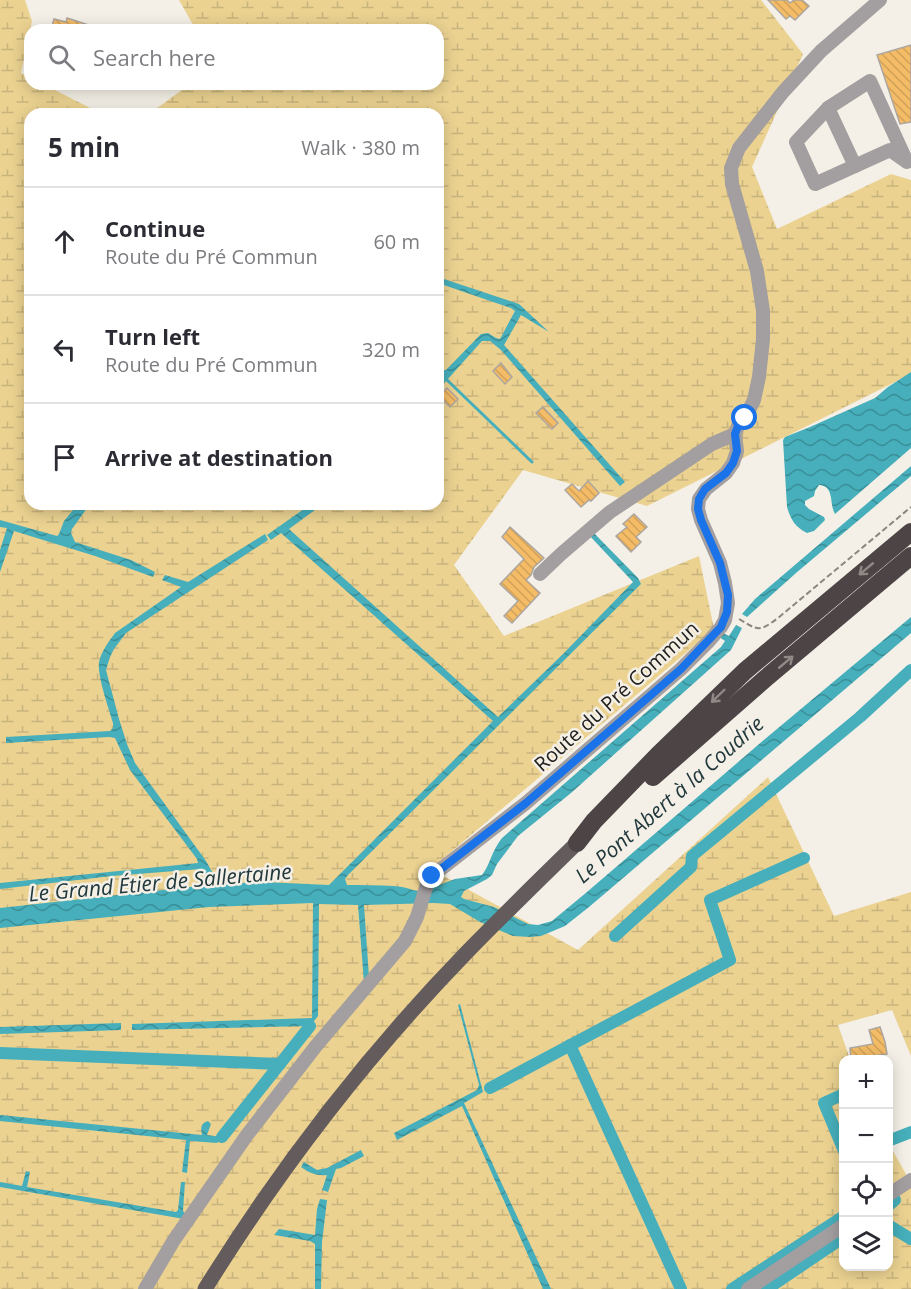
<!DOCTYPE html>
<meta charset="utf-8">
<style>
:root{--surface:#fff;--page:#f2f2f3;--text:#2b2b33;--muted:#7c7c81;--line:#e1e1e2}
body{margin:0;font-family:"Open Sans",sans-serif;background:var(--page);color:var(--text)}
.controls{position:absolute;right:18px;bottom:18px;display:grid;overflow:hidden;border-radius:12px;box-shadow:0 3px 15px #0003}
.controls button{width:54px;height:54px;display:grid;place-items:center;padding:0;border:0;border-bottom:2px solid var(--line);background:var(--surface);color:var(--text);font:30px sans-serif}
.stop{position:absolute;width:18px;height:18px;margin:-14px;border:4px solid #1a73e8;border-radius:50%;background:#fff}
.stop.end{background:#1a73e8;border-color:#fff;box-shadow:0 2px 6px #0008}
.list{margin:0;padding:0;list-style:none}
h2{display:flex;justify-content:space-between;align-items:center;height:78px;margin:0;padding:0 24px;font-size:26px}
h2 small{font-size:20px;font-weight:400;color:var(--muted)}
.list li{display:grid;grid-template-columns:39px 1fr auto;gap:18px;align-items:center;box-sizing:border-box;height:108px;padding:0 24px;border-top:2px solid var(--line)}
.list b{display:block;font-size:22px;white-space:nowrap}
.list p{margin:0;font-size:20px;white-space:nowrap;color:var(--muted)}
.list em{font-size:20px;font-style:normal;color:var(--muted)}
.icon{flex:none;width:33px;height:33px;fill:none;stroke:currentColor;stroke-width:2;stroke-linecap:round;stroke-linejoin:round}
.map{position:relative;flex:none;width:911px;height:1289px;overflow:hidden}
.search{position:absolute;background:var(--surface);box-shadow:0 3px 15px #0003;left:24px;top:24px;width:420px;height:66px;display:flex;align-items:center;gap:15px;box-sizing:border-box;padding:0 21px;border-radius:18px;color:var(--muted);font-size:22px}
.panel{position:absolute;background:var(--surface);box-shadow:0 3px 15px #0003;left:24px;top:108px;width:420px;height:402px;border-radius:18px}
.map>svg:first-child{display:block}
.wetland{fill:url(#wetland-marsh)}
.water{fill:url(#water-waves)}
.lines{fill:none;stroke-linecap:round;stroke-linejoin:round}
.stream{stroke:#46afbb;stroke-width:3}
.canal{stroke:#46afbb;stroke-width:12}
.building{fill:url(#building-back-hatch);stroke:#aca69f;stroke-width:1.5}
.path{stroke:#8a8781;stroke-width:2;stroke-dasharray:6 3;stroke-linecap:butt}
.minor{stroke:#a39e9f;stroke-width:14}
.major{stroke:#645b5d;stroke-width:15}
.highway{stroke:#4d4446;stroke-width:18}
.oneway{stroke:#908986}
.route{stroke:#1a73e8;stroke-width:8}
.labels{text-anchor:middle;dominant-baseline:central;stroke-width:5;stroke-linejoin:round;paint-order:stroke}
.street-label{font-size:20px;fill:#22211e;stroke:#f4f0e7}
.water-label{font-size:21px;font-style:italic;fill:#21393c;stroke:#f4f0e7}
</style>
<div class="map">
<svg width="911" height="1289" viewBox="0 0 911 1289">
<defs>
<pattern id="wetland-marsh" width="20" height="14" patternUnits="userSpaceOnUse" patternTransform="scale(1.5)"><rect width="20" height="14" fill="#ebd291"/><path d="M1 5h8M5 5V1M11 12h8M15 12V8" fill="none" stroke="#c9b47d"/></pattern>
<pattern id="water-waves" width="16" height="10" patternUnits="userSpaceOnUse" patternTransform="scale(1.5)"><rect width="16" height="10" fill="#46afbb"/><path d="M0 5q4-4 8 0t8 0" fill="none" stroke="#3a8e97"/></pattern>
<pattern id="building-back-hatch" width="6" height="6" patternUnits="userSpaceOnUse" patternTransform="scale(1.5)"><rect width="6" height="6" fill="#f4bc67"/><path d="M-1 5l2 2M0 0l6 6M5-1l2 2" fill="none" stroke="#d1a159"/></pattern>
</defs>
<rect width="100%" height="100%" fill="#f4f0e7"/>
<polygon class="wetland" points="0,0 25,0 32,21 21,73 30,77 30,84 43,84 102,114 30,114 30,504 438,504 438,114 149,114 190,84 438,84 438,30 196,30 179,0 761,0 803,54 752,167 777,229 891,174 911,180 911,374 647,506 523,470 454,565 504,636 699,556 714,629 431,869 578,950 768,777 834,916 911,892 911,1056 892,1010 838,1025 850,1059 844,1060 844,1266 888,1266 889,1144 911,1183 911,1289 0,1289"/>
<g class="water">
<polygon points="438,277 519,304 549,332 521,315 504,345 625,482 620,486 501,350 490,341 482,341 438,390 438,380 441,376 438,374 438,366 444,370 446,370 481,334 488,333 496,338 500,339 515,311 511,308 438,283"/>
<path d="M911,372V448L835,514C829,504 835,486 819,485L815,491L814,496L805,501V505L809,509L824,517L825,520L814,531L807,533C795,527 791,520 787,507L783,440L785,437L810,427L875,398L888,387Z"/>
<polygon points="911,466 911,476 796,573 747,617 742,614 755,599"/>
<polygon points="78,504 90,504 72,529 71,533 75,542 131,560 155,572 153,577 95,556 14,531 0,572 0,550 7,528 0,527 0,520 57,536 59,534 64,521"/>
<path d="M311,504H323L289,529L498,717L563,654L633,582L588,534L591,530L638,578L641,584L348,875L345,879L347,885C362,885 379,885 394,886C408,887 418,893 431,892L434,887L455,879L482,875C490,865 492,850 502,838L721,647L725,641L719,637L723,633L729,636L736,625L742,628L731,650L571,793L518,836L497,864L492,875L487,879L464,891L461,897L464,899L494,907L528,924L538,925L552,921L587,892L765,739L911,617V633L589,907L565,926L541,936L530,937L513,936L480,922L450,904L434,903L364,905L369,977L364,983L358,905L319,904L318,1016L310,1026L132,1030V1024L312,1018L313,903L209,907L0,928V908L208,885L204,870L201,869L112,876L0,889V883L198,863L197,859L130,770L115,738L109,737L6,743V737L110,731L113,728V723C109,709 97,676 99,662C101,652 109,641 115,633L181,587L162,580L165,575L188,582L265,534L268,540L126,633L114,649L110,657L106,670L119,719L127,744L135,763L206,861L219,884L264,882L329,885L493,721L281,533L271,540L267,535Z"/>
<polygon points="460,1004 483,1092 464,1103 551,1289 543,1289 462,1106 397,1140 394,1133 477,1090 479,1085 458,1005"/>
<polygon points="121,1023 121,1030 0,1034 0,1027"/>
<path d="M0,1115L202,1135C201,1129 200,1123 208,1121L211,1124L207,1135L222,1137L217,1143L190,1141L187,1173L182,1172L186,1140L0,1121Z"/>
<path d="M361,1150L364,1156L341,1168L336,1169L328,1192L322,1190L327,1175C317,1176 309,1173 301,1167L304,1162L317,1170L327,1168Z"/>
<polygon points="26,1171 30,1172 27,1187 176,1212 178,1210 181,1182 185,1182 183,1211 187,1215 184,1219 0,1187 0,1182 22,1186"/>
<polygon points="320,1199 327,1200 322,1242 321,1289 315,1289 315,1244 310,1241 274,1235 279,1229 315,1235 317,1209"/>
</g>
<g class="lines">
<polyline class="stream" points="447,380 532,462"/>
<g class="canal">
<polyline points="615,936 691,867 692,856 860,717 911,670"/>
<polyline points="570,1045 681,1289"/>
<polyline points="0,1053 280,1064"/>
<polyline points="490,1088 730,960 710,900 804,858"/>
<polyline points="844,1094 824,1103 844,1151"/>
<polyline points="222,1137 310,1026"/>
<polyline points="888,1141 911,1132"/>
<polyline points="888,1206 895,1200"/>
<polyline points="888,1225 911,1239"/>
<polyline points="732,1289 844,1216"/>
<polyline points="767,1289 844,1237"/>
</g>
</g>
<g class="building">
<polygon points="768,0 787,0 790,3 794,0 802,0 809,6 795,20 790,16 786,19"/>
<polygon points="67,18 98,28 98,30 51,30 54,19 66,22"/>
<polygon points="911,45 911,122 900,124 877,55"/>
<polygon points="501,363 512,377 505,384 493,371"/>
<polygon points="447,388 458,399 450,407 439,396"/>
<polygon points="543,407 558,423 552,429 536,413"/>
<polygon points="588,481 599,493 591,501 589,500 581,507 565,490 572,484 579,491"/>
<polygon points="634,514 647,527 636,537 641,542 631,552 616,536 627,527 623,524"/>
<polygon points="510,527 544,558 534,567 531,575 526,580 540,593 512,623 504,616 518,601 500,584 524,559 502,537"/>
<polygon points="880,1027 885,1042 887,1054 851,1059 850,1048 873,1044 869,1030"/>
</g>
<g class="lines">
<path class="path" d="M739,619C759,631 759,632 778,618L911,507"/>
<g class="minor">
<polygon points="870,81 907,162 890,150 815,184 796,142 828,108"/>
<polyline points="828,108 855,166"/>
<polyline points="540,574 561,554 610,512 712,444 735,434"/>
<polyline points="888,1195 911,1180"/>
<polyline points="145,1289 174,1240 247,1135 316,1046 405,941 417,917 427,884 432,876 526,803 681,669 709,641 721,627 725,620 728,603 725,583 720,563 701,520 698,509 699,499 706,489 726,473 733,463 737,451 735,434 738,426 745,418 754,400 759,377 763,339 763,311 757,271 732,184 731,168 739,148 783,92 821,51 880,0"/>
<polyline points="748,1289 844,1225"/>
</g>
<path class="major" d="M205,1289C280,1168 368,1054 467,952C503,915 540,879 577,843"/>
<g class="highway">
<polyline points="653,777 766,678 911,556"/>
<polyline points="577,843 594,821 658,755 745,671 911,532"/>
</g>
</g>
<defs><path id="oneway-shaft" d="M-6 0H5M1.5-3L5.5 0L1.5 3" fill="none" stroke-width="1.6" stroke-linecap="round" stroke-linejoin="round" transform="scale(1.5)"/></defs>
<g class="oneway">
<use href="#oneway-shaft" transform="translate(866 569) rotate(140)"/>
<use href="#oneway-shaft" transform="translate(786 662) rotate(-40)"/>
<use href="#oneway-shaft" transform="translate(718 696) rotate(136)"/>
</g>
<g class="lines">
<polyline class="route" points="432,876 526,803 629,714 681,669 721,627 727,612 728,595 720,563 701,520 698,509 699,499 705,489 726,473 733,463 737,451 735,434 738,426 745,418"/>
</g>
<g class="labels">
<g class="street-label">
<text transform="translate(616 696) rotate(-42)">Route du Pré Commun</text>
</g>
<g class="water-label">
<text transform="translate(669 799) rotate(-41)">Le Pont Abert à la Coudrie</text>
<text transform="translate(160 882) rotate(-5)">Le Grand Étier de Sallertaine</text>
</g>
</g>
</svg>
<div class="controls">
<button>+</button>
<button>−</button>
<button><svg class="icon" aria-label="locate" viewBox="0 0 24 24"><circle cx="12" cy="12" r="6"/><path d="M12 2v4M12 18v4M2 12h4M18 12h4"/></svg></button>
<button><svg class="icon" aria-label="layers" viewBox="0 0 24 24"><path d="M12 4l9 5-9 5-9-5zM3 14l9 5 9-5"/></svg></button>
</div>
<div class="stop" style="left:745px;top:418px"></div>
<div class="stop end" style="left:432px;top:876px"></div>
<div class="search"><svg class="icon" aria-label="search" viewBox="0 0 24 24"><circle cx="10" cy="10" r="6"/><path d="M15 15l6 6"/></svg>Search here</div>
<section class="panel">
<h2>5 min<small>Walk · 380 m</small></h2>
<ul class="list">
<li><svg class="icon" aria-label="ahead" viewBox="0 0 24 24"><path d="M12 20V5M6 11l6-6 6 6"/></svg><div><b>Continue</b><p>Route du Pré Commun</p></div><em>60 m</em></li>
<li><svg class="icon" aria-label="left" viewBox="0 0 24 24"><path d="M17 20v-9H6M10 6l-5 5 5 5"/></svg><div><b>Turn left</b><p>Route du Pré Commun</p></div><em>320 m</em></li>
<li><svg class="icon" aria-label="arrive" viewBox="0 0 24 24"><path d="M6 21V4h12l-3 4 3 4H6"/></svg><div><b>Arrive at destination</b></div></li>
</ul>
</section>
</div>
